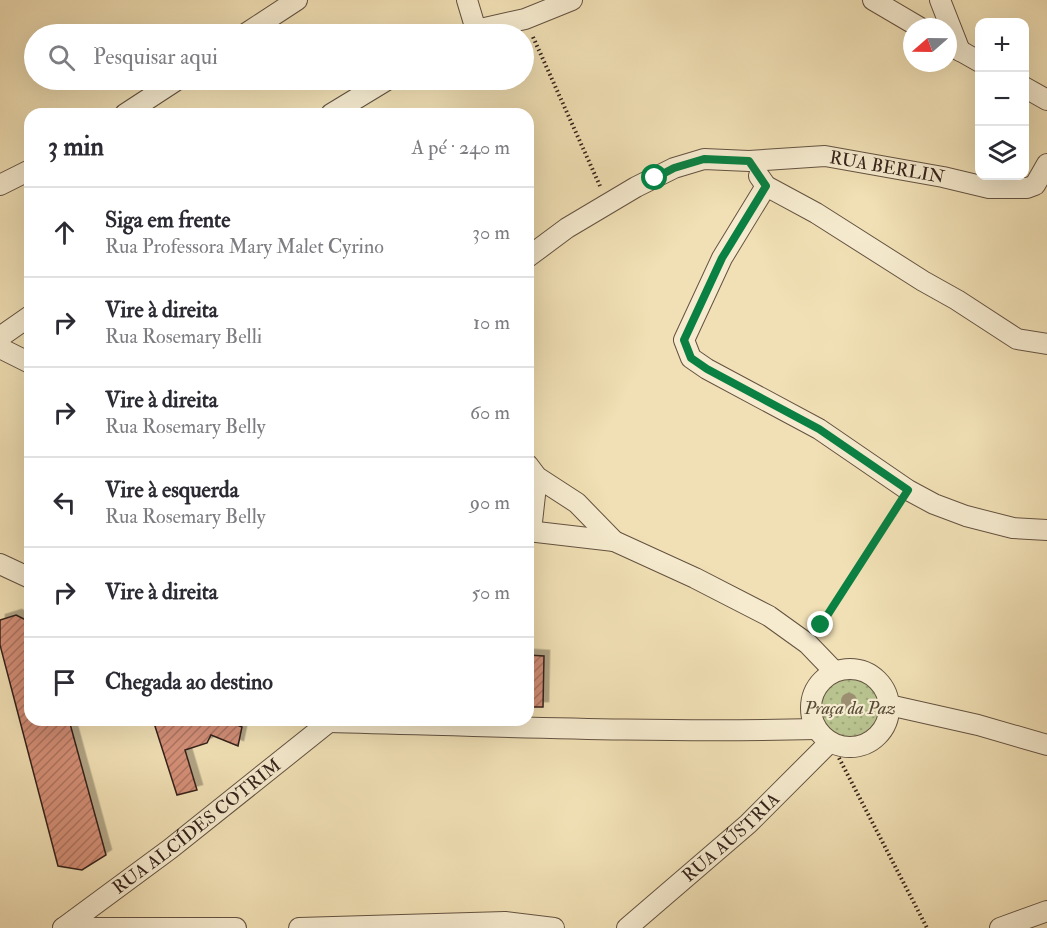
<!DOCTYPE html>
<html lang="pt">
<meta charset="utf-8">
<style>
:root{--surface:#fff;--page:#f2f2f3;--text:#2b2b33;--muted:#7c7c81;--line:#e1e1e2}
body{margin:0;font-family:"IM FELL Double Pica",serif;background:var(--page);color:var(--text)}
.controls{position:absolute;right:18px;top:18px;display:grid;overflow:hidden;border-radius:12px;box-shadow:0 6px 24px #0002}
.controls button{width:54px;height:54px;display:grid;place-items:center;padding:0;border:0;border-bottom:2px solid var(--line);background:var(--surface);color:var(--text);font:30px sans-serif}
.compass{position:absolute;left:903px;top:18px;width:54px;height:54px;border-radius:50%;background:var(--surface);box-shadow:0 6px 24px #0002;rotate:250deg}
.stop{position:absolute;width:18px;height:18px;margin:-14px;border:4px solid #0b8043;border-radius:50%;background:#fff}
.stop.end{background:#0b8043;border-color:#fff;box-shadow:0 2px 6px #0008}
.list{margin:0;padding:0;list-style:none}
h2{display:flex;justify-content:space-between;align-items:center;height:78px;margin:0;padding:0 24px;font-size:26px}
h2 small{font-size:20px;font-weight:400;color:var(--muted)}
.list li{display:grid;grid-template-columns:39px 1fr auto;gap:18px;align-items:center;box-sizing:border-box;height:90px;padding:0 24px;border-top:2px solid var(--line)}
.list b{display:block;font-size:22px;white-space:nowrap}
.list p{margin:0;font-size:20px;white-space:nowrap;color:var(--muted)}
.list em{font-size:20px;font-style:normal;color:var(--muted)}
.icon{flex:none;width:33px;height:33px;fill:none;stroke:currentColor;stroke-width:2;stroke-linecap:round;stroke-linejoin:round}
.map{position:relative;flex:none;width:1047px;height:928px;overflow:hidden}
.search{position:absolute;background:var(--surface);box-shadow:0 6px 24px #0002;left:24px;top:24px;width:510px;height:66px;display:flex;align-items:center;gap:15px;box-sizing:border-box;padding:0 21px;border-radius:33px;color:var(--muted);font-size:22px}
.panel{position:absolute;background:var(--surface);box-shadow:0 6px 24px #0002;left:24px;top:108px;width:510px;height:618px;border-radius:18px}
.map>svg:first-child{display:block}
.park{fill:url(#park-dots);stroke:#767254;stroke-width:1.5}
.building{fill:url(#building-hatch);stroke:#35221a;stroke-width:1.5;filter:url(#shadow)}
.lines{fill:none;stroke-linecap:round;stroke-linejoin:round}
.minor-casing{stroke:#645241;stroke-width:22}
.path{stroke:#35221a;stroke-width:4;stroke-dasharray:1.5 3;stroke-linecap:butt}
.minor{stroke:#f6ebcf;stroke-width:20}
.tree{fill:#9c8e70}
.route{stroke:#0b8043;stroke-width:8}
.labels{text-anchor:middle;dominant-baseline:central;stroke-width:4.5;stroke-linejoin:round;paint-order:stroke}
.street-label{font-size:18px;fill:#35221a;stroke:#f6ebcf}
.park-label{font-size:18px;font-style:italic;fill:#564a37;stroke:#f6ebcf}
</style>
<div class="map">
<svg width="1047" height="928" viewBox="0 0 1047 928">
<defs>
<pattern id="park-dots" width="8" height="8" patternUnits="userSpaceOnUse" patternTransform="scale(1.5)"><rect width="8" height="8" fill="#b8c38f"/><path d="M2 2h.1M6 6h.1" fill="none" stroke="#9fa77b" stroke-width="1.8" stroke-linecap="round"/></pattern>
<pattern id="building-hatch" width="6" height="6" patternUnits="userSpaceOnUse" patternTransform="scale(1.5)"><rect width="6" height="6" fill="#d59078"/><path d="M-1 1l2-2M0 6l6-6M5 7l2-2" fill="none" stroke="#ae7562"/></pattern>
<filter id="shadow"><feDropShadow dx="5.5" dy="-5.5" stdDeviation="0" flood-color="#0004"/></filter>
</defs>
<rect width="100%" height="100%" fill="#f1e0b5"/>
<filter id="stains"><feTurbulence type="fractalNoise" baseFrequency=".00333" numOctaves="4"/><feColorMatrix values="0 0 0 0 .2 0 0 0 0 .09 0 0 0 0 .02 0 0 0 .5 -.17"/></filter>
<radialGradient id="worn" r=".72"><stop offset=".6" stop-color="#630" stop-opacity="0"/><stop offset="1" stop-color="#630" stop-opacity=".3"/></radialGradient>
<circle class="park" cx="849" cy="708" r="31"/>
<g class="building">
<polygon points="16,615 30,622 30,720 69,720 106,855 82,870 58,866 0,645 0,620"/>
<polygon points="528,655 544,656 543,707 528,707"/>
<polygon points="153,720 225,720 242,727 238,746 211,735 207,743 185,750 197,790 177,795"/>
</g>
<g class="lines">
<defs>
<g id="minor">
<polyline points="467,0 476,30"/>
<polyline points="873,0 919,27"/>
<polyline points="940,0 960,51"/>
<polyline points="245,34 297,0"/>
<polyline points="467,34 476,30 525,19 572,0"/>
<polyline points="950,45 980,62"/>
<polyline points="1024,87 1047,100"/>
<polyline points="125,114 177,80"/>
<polyline points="331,114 387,80"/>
<polyline points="759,176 766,186 816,213 923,281 957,300 1017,339 1047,344"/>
<polyline points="0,185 30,170"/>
<polyline points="766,186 722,258 684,340 691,358 707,369 819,429 908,490 934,504 966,516 1013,528 1047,530"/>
<path id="s1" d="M528,257L567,228L636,187L674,168L704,159L749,161L825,156L943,177L989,188H1027L1035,185L1047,164"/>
<polyline points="0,337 30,316"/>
<polyline points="0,348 30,363"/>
<polyline points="528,465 537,477 577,503 614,541 695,578 769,616 808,644 834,671"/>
<polyline points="528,531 614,541"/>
<polyline points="531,531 537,477"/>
<polyline points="0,564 30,578"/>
<circle cx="850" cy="708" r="39"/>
<polyline points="889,705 978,725 1047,745"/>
<path d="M325,720L329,722C491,726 654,733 816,729"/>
<path id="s2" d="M63,928L170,849L329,722"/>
<polyline points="63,928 236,928"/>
<polyline points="299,928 505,922 554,928"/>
<path id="s3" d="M627,928L748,824L830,742"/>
<polyline points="1000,928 1047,911"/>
</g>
</defs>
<use href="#minor" class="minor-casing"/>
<g class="path">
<polyline points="533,37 600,186"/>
<polyline points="819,628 898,506"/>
<polyline points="839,758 927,928"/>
</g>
<use href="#minor" class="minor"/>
</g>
<circle class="tree" cx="849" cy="701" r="8"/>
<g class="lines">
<polyline class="route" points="655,178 674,168 704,159 749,161 766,186 722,258 684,340 691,358 707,369 819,429 908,490 821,625"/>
</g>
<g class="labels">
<g class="street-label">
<text stroke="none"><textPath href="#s1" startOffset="387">RUA BERLIN</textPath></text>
<text stroke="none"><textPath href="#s2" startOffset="168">RUA ALCÍDES COTRIM</textPath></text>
<text stroke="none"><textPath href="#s3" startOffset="138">RUA AÚSTRIA</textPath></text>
</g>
<g class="park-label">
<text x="850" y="708">Praça da Paz</text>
</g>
</g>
<rect width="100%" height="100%" filter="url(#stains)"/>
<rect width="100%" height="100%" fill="url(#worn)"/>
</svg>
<div class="controls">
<button>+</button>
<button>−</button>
<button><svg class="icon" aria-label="layers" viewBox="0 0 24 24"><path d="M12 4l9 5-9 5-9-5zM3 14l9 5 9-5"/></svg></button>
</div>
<svg class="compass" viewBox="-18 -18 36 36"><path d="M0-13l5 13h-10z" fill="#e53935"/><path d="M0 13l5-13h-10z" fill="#7c7c81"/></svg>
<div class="stop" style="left:655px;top:178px"></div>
<div class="stop end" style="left:821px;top:625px"></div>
<div class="search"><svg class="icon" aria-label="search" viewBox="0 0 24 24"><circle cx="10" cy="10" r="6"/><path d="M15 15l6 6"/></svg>Pesquisar aqui</div>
<section class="panel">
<h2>3 min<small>A pé · 240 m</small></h2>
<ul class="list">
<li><svg class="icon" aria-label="ahead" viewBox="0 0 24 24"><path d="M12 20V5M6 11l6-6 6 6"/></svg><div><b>Siga em frente</b><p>Rua Professora Mary Malet Cyrino</p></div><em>30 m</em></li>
<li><svg class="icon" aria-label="right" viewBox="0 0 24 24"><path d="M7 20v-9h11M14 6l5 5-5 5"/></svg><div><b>Vire à direita</b><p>Rua Rosemary Belli</p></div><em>10 m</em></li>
<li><svg class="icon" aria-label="right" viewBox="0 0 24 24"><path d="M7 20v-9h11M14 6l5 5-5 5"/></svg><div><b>Vire à direita</b><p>Rua Rosemary Belly</p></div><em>60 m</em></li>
<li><svg class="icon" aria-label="left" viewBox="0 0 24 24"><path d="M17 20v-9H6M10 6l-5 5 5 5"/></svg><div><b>Vire à esquerda</b><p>Rua Rosemary Belly</p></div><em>90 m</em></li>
<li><svg class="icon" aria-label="right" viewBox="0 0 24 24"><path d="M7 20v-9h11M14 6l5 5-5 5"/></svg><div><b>Vire à direita</b></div><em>50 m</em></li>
<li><svg class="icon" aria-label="arrive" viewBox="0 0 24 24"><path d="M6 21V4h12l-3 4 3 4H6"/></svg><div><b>Chegada ao destino</b></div></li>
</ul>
</section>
</div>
